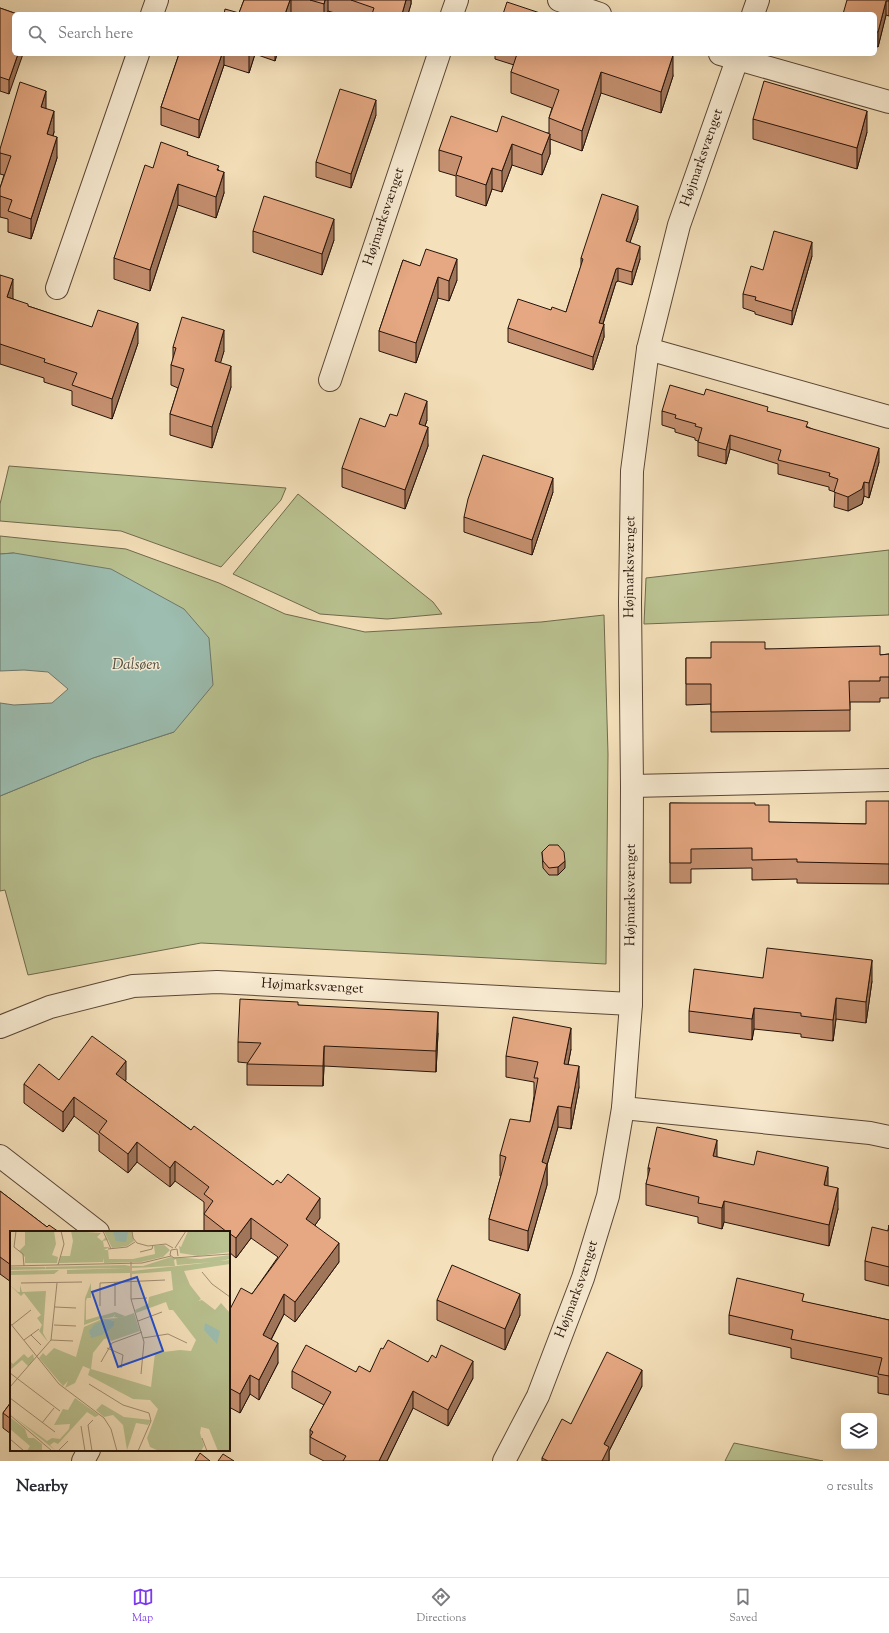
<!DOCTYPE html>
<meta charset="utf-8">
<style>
:root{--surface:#fff;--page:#f2f2f3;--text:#2b2b33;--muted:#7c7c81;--line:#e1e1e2;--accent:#7c3aed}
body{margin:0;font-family:"Sorts Mill Goudy",serif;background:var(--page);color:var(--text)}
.controls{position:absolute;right:12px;bottom:12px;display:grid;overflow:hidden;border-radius:6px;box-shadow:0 4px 16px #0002}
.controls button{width:36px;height:36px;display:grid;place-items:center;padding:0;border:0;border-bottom:1px solid var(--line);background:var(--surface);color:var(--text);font:20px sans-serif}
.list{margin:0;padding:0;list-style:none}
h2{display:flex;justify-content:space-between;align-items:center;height:52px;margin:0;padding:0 16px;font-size:17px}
h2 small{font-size:13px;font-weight:400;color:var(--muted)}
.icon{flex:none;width:22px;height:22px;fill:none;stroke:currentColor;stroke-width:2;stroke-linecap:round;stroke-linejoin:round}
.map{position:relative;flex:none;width:889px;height:1461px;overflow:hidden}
.search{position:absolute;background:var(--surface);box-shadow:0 4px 16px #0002;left:12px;right:12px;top:12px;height:44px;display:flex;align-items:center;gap:10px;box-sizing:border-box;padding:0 14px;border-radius:6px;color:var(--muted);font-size:15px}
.sheet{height:116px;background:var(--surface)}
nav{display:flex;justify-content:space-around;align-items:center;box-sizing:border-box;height:56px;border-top:1px solid var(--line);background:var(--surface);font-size:11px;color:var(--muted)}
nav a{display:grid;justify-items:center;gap:2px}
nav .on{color:var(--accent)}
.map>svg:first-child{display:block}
.green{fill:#bac291;stroke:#706a4d}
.water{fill:#9cbdb0;stroke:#6d796d}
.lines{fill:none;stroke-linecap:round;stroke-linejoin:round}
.minor-casing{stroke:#5a4635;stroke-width:24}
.minor{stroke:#f8ebd2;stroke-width:22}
.wall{fill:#c59070;stroke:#261309}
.shaded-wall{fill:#a0765b;stroke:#261309}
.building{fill:#e5a882;stroke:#261309}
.labels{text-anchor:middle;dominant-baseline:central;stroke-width:3;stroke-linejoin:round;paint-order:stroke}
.street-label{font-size:14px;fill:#261309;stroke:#f8ebd2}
.water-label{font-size:15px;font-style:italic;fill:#4f4e43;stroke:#f8ebd2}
.inset-road{fill:none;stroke:#a28e73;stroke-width:1}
.view{fill:#1d4ed8;fill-opacity:0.15;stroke:#1d4ed8;stroke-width:2}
.inset-edge{fill:none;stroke:#261309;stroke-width:2}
</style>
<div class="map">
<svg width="889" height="1461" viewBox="0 0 889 1461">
<rect width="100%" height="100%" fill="#f4e0ba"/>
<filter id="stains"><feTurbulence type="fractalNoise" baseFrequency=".005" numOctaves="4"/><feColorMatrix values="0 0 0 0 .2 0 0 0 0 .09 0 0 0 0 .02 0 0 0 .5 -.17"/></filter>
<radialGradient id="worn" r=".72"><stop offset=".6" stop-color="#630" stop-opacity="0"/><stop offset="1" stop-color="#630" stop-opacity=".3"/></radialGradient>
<g class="green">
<polygon points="9,466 286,488 281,500 221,567 121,531 0,521 0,504"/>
<polygon points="298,494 433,602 442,614 387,619 320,614 233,574"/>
<polygon points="0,536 126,549 219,583 285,614 365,632 541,622 604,615 608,754 606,964 201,943 28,975 5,890 0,891 0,796 93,758 174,732 14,553 0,554"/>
<polygon points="889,550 889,615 644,624 646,578"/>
<polygon points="734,1443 823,1461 725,1461"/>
</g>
<polygon class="water" points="14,553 111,569 184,609 209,638 213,685 174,732 93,758 0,796 0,703 14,705 52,703 68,689 48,672 24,670 0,671 0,554"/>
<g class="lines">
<defs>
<g id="minor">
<polyline points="559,0 600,14"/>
<polyline points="152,14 157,0"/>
<polyline points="452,14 457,0"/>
<polyline points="753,14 758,0"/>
<polyline points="720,54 889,102"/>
<polyline points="57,288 138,54"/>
<polyline points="648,349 889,417"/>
<path id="s1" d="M330,380L439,54"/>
<polyline points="632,786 889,780"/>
<path id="s2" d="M0,1027L50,1007L133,986L217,982L631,1004"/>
<polyline points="623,1108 870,1133 889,1137"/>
<polyline points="0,1156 98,1232"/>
<polyline points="83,1461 89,1450"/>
<path id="s3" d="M504,1461L538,1396L583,1278L608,1196L623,1108L631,1004L632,786L630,602L632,471L648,349L679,225L739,54"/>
</g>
</defs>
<use href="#minor" class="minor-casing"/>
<use href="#minor" class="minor"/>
</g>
<g class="wall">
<polygon points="244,0 411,0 411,4 408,14 338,14 328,11 327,14 296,14 291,13 291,14 224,14 239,13"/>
<polygon points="889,0 889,16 886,15 878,47 875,46 875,14 843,14"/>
<polygon points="0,8 17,14 9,94 0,91"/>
<polygon points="179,54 277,54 275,61 255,54 249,73 224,65 199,138 161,125 161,107"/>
<polygon points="495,54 669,54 673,76 661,113 601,93 582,151 550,139 550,154 542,175 512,165 502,192 492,189 486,206 456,196 456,176 439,171 439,150 497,132 549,133 549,118 552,108 511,93 511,72 514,65 495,59"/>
<polygon points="46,108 54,132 53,136 57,158 31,239 8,232 8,219 0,217 0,188 4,175 0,174 0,149"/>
<polygon points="376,115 351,188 316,177 316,162"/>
<polygon points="753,119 867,132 857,169 753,139"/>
<polygon points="188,155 219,170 224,193 216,218 178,205 150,291 114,279 114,258 153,168"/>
<polygon points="638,219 630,242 640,259 632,285 618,281 616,282 603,324 604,337 593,370 508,342 508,328 551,310 566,312 581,266 581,258"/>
<polygon points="253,231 334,240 322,275 253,252"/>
<polygon points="812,256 792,325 755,314 755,312 743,308 743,294 763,270"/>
<polygon points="403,260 457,280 449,301 438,298 416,363 379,351 379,331"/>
<polygon points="0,275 13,299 28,306 138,343 112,419 72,405 72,391 44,382 44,378 0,364"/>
<polygon points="173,347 224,351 220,363 231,387 212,448 170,435 170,414 178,388 171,385 171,365 173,360"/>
<polygon points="662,411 768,412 808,427 879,462 869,498 864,496 862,504 848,511 834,507 835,492 829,490 829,487 778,474 778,464 730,449 726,464 698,456 698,441 695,440 695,438 675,432 675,429 662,425"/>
<polygon points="397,416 427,420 425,426 428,446 405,509 342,487 342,468"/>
<polygon points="553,492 532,555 464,532 464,517"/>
<polygon points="765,649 880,655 889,654 889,698 880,698 880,702 850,702 850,731 711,732 711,704 686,705 686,658 711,658"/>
<polygon points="889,801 889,884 797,883 797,879 752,880 752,868 691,869 691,883 670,883 670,803 755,805 769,822 866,824"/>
<polygon points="542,852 565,868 558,875 549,875 543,868"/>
<polygon points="763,978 872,981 866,1023 836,1019 833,1041 801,1037 801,1034 754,1029 752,1040 689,1032 689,1011"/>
<polygon points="298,1005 438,1033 436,1072 324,1066 323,1086 247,1085 247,1064 248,1063 238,1062 238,1042"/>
<polygon points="571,1049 568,1065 579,1087 571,1129 558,1127 547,1165 547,1185 528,1251 489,1240 489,1219 501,1176 500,1176 500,1155 530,1122 534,1096 534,1082 506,1077 506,1056"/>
<polygon points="59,1080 126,1080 125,1081 191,1130 273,1185 320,1218 315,1225 339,1262 295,1322 284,1314 271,1340 278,1363 259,1400 250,1394 240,1413 229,1407 229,1311 252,1294 278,1257 251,1238 236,1258 229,1252 229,1232 204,1232 204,1202 175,1181 170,1187 137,1162 128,1173 99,1151 99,1135 74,1116 63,1132 24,1103 24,1084"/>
<polygon points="717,1157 828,1186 838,1209 829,1246 724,1222 722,1229 698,1223 698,1217 646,1205 646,1184 648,1177 648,1168"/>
<polygon points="0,1191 47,1227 59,1232 11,1232 11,1282 0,1274"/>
<polygon points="889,1225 889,1286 865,1280 865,1261 888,1231"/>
<polygon points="437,1300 520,1315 505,1350 437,1320"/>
<polygon points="804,1302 889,1320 889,1395 878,1393 878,1377 791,1358 791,1348 729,1334 729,1315"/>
<polygon points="383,1349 428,1362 473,1378 448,1426 413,1408 387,1461 324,1461 310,1454 310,1430 324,1405 292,1388 292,1371 370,1372"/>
<polygon points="642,1386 609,1451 609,1461 542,1461 542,1458 571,1424"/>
<polygon points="11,1402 11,1434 3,1428 3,1413"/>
</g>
<g class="shaded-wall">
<polygon points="290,0 291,0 291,14 285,14"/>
<polygon points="325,0 328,0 328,11 327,14 324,14 324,4"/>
<polygon points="406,0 411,0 411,4 408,14 402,14"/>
<polygon points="886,1 886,15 878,47 878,32"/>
<polygon points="18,54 23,54 9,94 9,80"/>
<polygon points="222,54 224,54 224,65 199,138 199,120"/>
<polygon points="249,54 255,54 249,73"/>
<polygon points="275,54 277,54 275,61"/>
<polygon points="673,55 673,76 661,113 661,92"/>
<polygon points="601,72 601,93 582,151 582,131"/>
<polygon points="46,91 46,112 41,107"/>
<polygon points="376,100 376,115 351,188 351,174"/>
<polygon points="54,111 54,132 47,154 47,134"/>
<polygon points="867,111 867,132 857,169 857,148"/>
<polygon points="550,134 550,154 542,175 542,155"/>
<polygon points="57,137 57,158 31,239 31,219"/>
<polygon points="512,144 512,165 502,192 502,171"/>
<polygon points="492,168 492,189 486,206 486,185"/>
<polygon points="224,172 224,193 216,218 216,197"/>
<polygon points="178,184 178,205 150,291 150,270"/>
<polygon points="638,206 638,219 626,254 626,241"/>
<polygon points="334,219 334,240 322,275 322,254"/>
<polygon points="812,242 812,256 792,325 792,311"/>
<polygon points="640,246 640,259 632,285 632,272"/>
<polygon points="457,259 457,280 449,301 449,281"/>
<polygon points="618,268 618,281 616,282 599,336 599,323 616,269"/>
<polygon points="438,277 438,298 416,363 416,343"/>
<polygon points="13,279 13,299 7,297"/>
<polygon points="138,323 138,343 112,419 112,399"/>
<polygon points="604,324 604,337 593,370 593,357"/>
<polygon points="224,330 224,351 215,382 215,361"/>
<polygon points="231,366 231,387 212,448 212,427"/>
<polygon points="427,401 427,420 419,443 419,424"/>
<polygon points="428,427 428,446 405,509 405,490"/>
<polygon points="730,435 730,449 726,464 726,450"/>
<polygon points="879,448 879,462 869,498 869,483"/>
<polygon points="553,478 553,492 532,555 532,540"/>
<polygon points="864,482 864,496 862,504 848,511 848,497"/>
<polygon points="565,861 565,868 558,875 558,867"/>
<polygon points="872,960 872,981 866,1023 866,1002"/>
<polygon points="836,998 836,1019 833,1041 833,1020"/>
<polygon points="754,1008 754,1029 752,1040 752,1019"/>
<polygon points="438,1012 438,1033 436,1072 436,1051"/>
<polygon points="571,1028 571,1049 564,1085 564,1064"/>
<polygon points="324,1046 324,1066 323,1086 323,1066"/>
<polygon points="126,1061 126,1080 116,1093 116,1074"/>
<polygon points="579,1066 579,1087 571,1129 571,1108"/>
<polygon points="74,1097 74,1116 63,1132 63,1112"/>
<polygon points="558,1106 558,1127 547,1165 547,1185 528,1251 528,1231 542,1162"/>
<polygon points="717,1140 717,1161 713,1156"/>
<polygon points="137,1142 137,1162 128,1173 128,1154"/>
<polygon points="175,1161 175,1181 170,1187 170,1168"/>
<polygon points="828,1167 828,1188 824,1185"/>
<polygon points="838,1188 838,1209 829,1246 829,1225"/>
<polygon points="320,1198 320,1218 306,1238 306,1219"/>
<polygon points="724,1201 724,1222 722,1229 722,1208"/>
<polygon points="251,1218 251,1238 236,1258 236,1238"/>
<polygon points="339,1243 339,1262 295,1322 295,1302"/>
<polygon points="284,1294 284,1314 263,1355 263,1335"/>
<polygon points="520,1294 520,1315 505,1350 505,1329"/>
<polygon points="278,1343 278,1363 259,1400 259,1380"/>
<polygon points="473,1361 473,1378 448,1426 448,1410"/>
<polygon points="642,1370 642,1386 609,1451 609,1461 602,1461 604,1444"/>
<polygon points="250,1375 250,1394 240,1413 240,1394"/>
<polygon points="413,1391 413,1408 387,1461 379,1461"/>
</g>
<g class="building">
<polygon points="244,0 290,0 285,14 224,14 225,9 239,13"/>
<polygon points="310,0 325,0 324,4"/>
<polygon points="351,0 406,0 402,14 372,14 374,8"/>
<polygon points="847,0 889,0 889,1 886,1 878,32 875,32 875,14 843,14"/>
<polygon points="507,2 543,14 503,14"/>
<polygon points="0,8 17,14 14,14 14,54 18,54 9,80 0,77"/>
<polygon points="179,54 222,54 199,120 161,107"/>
<polygon points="517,54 669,54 673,55 661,92 601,72 582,131 549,118 559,90 511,72"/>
<polygon points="764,81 867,111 857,148 753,119"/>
<polygon points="20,82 46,91 41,107 54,111 47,134 57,137 31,219 8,211 12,200 0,196 0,188 11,156 0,153 0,149"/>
<polygon points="340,89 376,100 351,174 316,162"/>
<polygon points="451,116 497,132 502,116 550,134 542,155 512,144 502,171 492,168 486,185 456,175 462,157 439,150"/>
<polygon points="161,142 188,152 187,155 219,166 217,170 224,172 216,197 178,184 150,270 114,258 145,165 153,168"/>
<polygon points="602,194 638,206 626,241 640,246 632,272 618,268 616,269 599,323 604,324 593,357 508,328 518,299 551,310 552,307 566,312 583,259 581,258"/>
<polygon points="264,196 334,219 322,254 253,231"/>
<polygon points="774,231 812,242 792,311 755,300 756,297 743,294 751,266 763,270"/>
<polygon points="426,249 457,259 449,281 438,277 416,343 379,331 403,260 420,266"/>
<polygon points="0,275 13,279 7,297 28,304 28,306 92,327 98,310 138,323 112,399 72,385 77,373 44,362 45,359 0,344"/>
<polygon points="182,317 224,330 215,361 231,366 212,427 170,414 184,369 171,365 176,348 173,347"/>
<polygon points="670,385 704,395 706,389 768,407 767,411 808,422 806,427 879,448 869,483 864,482 862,489 848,497 834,492 838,479 829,476 830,473 778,460 781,450 730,435 726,450 698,442 702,428 695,426 696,424 675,418 676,415 662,411"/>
<polygon points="405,393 427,401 419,424 428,427 405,490 342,468 360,418 385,427 390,414 397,416"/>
<polygon points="483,455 553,478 532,540 464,517 468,499"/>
<polygon points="711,642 765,642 765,649 880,646 880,655 889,654 889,677 880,677 880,681 849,681 850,710 711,712 711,684 686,684 686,658 711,658"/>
<polygon points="866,801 889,801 889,864 797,862 797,859 752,860 752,848 691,849 691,863 670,863 670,803 755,803 755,805 769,805 769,822 866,824"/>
<polygon points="549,845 558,845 564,852 565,861 558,867 549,868 543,861 542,852"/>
<polygon points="767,948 872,960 866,1002 836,998 833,1020 801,1016 801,1013 754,1008 752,1019 689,1011 694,969 763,978"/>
<polygon points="240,999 298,1002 298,1005 438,1012 436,1051 324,1046 323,1066 247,1064 261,1043 238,1042"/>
<polygon points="513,1017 571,1028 564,1064 579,1066 571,1108 558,1106 542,1162 547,1164 528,1231 489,1219 506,1157 500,1155 510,1119 530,1122 538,1078 534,1078 538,1062 506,1056"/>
<polygon points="92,1036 126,1061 116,1074 191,1130 194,1126 273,1185 277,1180 281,1183 288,1174 320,1198 306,1219 339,1243 295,1302 284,1294 263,1335 278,1343 259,1380 250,1375 240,1394 229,1388 229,1311 241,1288 252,1294 288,1245 251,1218 236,1238 229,1233 229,1232 227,1232 204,1214 213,1201 204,1194 209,1187 175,1161 170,1168 137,1142 128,1154 99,1132 107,1121 74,1097 63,1112 24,1084 39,1064 59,1080"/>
<polygon points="657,1127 717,1140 713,1156 754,1165 757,1151 828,1167 824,1185 838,1188 829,1225 724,1201 722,1208 698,1203 699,1197 646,1184 650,1168 648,1168"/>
<polygon points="0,1191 47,1227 49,1225 59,1232 11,1232 11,1265 0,1257"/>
<polygon points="889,1225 889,1267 865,1261 872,1227 888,1231"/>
<polygon points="452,1265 520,1294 505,1329 437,1300"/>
<polygon points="737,1278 804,1294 802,1301 889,1320 889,1376 878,1374 882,1358 791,1339 793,1330 729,1315"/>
<polygon points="388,1340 428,1362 432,1355 436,1358 441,1345 473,1361 448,1410 413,1391 379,1461 343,1461 346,1456 310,1437 313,1432 310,1430 331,1392 292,1371 306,1345 356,1372 359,1366 370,1372 381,1348 383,1349"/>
<polygon points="607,1352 642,1370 604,1444 609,1447 602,1461 548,1461 542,1458 562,1419 571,1424"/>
<polygon points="11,1402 11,1419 3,1413"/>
<polygon points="200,1453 210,1461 195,1461"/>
<polygon points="223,1454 234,1461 218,1461"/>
</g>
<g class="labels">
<g class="street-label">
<text stroke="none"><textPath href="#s3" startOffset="1334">Højmarksvænget</textPath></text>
<text stroke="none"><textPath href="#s1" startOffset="172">Højmarksvænget</textPath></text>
<text stroke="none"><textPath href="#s3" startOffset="916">Højmarksvænget</textPath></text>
<text stroke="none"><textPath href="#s3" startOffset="588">Højmarksvænget</textPath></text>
<text stroke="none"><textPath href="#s2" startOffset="319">Højmarksvænget</textPath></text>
<text stroke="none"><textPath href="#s3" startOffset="187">Højmarksvænget</textPath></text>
</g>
<g class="water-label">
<text x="136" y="665">Dalsøen</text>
</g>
</g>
<g transform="translate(10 1231)">
<rect width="220" height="220" fill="#f4e0ba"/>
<path d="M15,0H44L46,13L42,24L48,26L47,32H15V26L9,20L15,14ZM61,0L91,2L87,6L92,10L96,6L98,9L93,10L94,16H100L94,19H98L99,28H123L145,23L144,15L154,14L160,19L153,26L131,31L94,32L93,27V31L49,32L51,25H60L63,10ZM94,0H122L124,10L117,15L102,17ZM178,0H220V21L188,25L170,22L169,15L171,16ZM220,24V28L210,30L220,29V33L174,40L180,54L191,68L188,70L192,69L205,79L211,72L220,82V220H208L199,198L191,196L190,202L194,215L191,220H149L140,216L137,207L148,178L140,169L123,168L106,159L78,144L80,138L73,135L65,152L55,157L58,150L53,155L29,127L33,122L36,125L44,117L66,126L74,96L92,88L109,87L104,86L105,83L103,86L91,88V85L105,81L115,85L110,87L124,82L130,100L101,110L98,107L94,108L83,122L81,138L141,156L145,122L170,119L181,120L186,109L163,79H159L156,71L126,82L125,79L138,73L139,66L163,59L161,40L122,43V40L203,31L167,34L166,28L164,29L165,35L122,37V35H133L161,26L190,28ZM98,88L104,90V95L80,105L81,98ZM115,34L120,35V42L57,43V39L116,37L36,38V36ZM0,36H35L36,38L0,39ZM49,39L44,43L0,44V40ZM81,52V67H77L76,70V89L90,85V88L74,94L75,67ZM0,54L8,61H10V54L12,61L36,60L33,102L38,111L29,100L32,94L27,87L31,84L14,62L11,65ZM14,123L18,127L23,123L24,128L18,135L12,129L0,139V130L3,133ZM65,167L89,184L85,186L77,181L48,213L44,211L40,214L46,220L4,186L37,210L42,207L50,208L59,198L60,193L44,194L53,178L58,179ZM92,173L114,186L141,189L138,194L126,192L117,219L113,194L103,184L94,186L86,179ZM0,186L15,198L18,207H24L32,213V220H17L20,215L0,198Z" fill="#bac291" fill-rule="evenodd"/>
<path d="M103,0L118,1L116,11L106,10ZM98,88L104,90V95L92,104L81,107L79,100L85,93ZM195,92L210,100L207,113L194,99Z" fill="#9cbdb0"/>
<path class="inset-road" d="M6,0L4,16L13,23L14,35M93,0L101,18M122,0L123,7L127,12L138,15L156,13L163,17M165,17L176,0M98,18L117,16L125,11M130,21L142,18L143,14M168,25L167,18L161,19L160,24L164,27L220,23M121,31V68L134,111L131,143M48,34L54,13L51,0M0,35L132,32L161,25M192,41L202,53L220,66M105,51V75M11,52L72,51M121,68L137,67M90,75V52L155,49M45,76L66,77M128,90L152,81M0,92L49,153L94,187L101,198L107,220M2,94L21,79M44,94L66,95M21,104L31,114M133,107L158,103L177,112M14,109L29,98M41,109L63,110M97,117L113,124L111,137M91,131L102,112L132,101M0,142L50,180M79,153L113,174L139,182L141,190L128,220M0,156L41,109L47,52M0,167L45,201M0,184L42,220M32,192L44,177M71,195L75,220M192,207L197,220M0,208L14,220M48,220L58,210M82,220L78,194L83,189"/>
<path class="view" d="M127,46L153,120L108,136L82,61Z"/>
<rect width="220" height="220" class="inset-edge"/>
</g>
<rect width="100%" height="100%" filter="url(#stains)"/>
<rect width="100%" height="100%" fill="url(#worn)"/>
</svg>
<div class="controls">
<button><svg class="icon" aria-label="layers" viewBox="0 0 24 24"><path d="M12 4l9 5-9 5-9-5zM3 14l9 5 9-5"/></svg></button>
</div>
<div class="search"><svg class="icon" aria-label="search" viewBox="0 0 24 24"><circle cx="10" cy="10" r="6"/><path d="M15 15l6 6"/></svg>Search here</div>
</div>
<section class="sheet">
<h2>Nearby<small>0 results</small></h2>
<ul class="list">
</ul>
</section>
<nav>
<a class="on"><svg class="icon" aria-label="map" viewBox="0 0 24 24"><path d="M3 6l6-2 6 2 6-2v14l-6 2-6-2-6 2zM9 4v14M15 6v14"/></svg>Map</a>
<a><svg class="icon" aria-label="directions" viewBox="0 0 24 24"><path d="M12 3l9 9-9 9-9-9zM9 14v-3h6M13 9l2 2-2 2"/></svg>Directions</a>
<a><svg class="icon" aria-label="saved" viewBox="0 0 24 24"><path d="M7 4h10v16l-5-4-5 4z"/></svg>Saved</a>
</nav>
